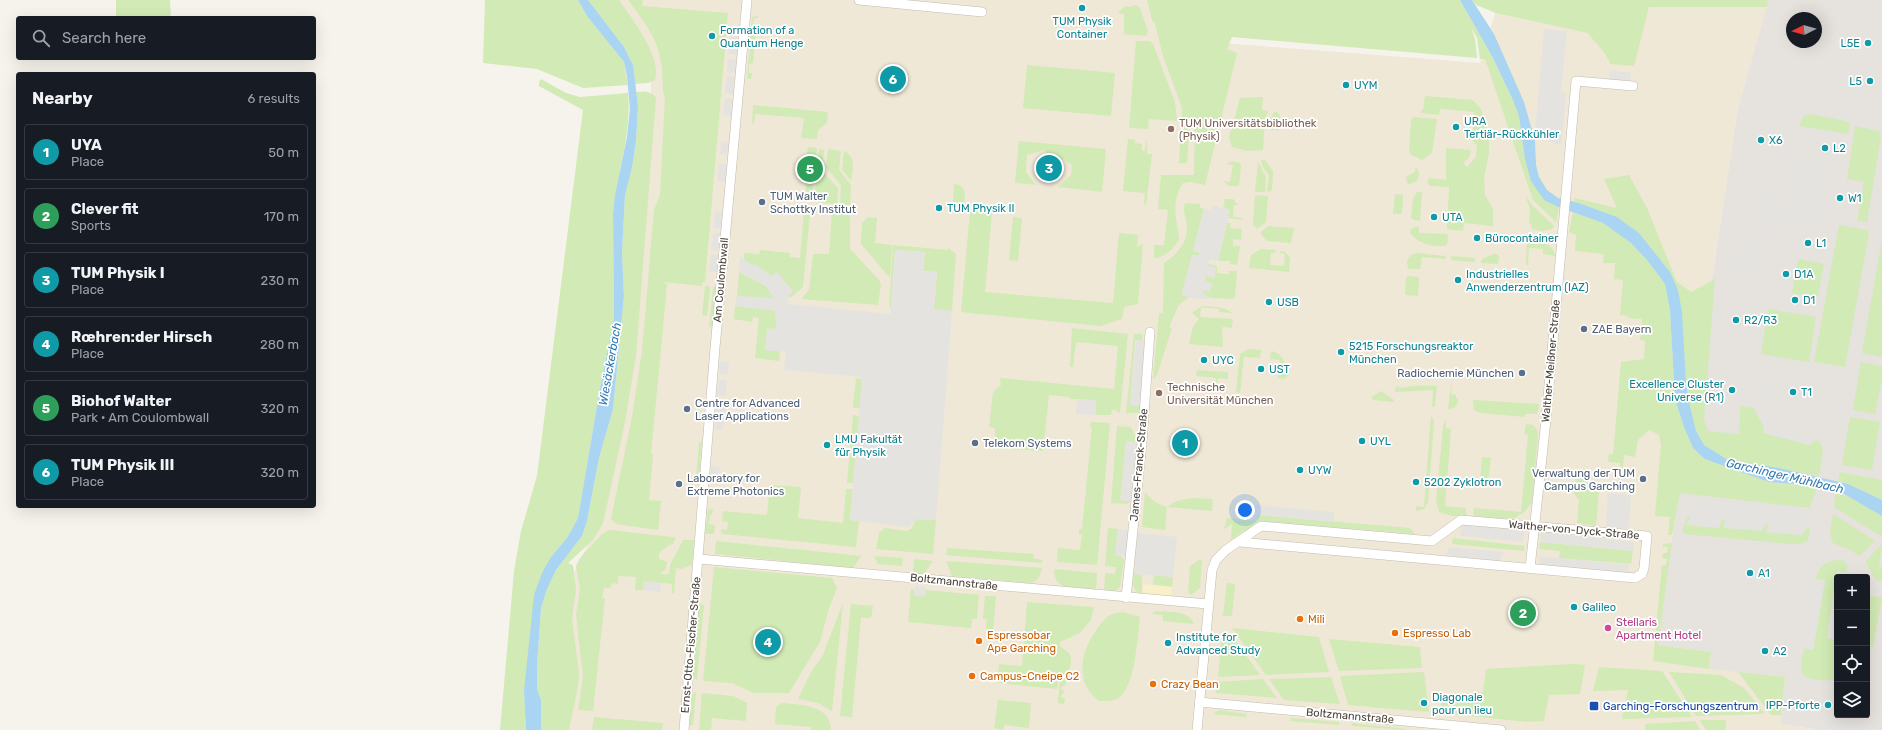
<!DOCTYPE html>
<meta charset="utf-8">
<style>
:root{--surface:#171b24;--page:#242831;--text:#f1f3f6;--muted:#9ea1a6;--line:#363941;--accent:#2563eb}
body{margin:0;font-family:Rubik,sans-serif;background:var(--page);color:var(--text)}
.controls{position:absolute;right:12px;bottom:12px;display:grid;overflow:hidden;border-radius:4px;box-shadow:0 4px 16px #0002}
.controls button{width:36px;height:36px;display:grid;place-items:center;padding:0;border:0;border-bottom:1px solid var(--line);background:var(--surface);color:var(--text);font:20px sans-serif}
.compass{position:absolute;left:1786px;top:12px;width:36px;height:36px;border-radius:50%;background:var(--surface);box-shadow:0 4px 16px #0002;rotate:265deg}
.you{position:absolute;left:1245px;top:510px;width:14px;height:14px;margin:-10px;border:3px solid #fff;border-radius:50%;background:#1a73e8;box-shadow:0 0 0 6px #1a73e833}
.badge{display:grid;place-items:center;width:26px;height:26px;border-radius:50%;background:var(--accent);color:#fff;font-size:13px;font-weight:700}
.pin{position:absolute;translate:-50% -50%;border:2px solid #fff;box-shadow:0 1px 4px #0006}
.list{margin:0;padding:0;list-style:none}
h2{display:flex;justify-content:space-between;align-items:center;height:52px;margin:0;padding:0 16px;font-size:17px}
h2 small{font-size:13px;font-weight:400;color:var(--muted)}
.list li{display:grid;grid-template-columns:26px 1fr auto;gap:12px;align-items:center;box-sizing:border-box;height:56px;margin:0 8px 8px;padding:0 8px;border:1px solid var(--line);border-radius:4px}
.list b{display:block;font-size:15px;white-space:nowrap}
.list p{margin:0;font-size:13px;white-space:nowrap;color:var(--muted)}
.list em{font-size:13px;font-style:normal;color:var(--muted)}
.icon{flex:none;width:22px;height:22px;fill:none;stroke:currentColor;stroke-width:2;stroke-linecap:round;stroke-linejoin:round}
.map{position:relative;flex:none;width:1882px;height:730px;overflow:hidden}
.search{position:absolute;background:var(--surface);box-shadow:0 4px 16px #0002;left:16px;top:16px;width:300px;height:44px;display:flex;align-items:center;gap:10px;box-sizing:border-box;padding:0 14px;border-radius:4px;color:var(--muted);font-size:15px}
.panel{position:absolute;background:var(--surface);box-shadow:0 4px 16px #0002;left:16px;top:72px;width:300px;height:436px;border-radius:4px}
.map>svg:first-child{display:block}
.industrial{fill:#e6e2dd;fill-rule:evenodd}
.education{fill:#efe8d6}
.green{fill:#d2eab5}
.sand{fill:#f9efc9}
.parking{fill:#e5e3e0}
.water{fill:#a9d4f2}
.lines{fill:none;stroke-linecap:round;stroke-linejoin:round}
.street-casing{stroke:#c2bbae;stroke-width:10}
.street{stroke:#fff;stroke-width:9}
.culture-dot{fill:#0f9aa8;stroke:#fff;stroke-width:1.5}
.education-dot{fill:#8d6e63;stroke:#fff;stroke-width:1.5}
.service-dot{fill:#5c6f8a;stroke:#fff;stroke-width:1.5}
.food-dot{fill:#e8710a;stroke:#fff;stroke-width:1.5}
.hotel-dot{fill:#d1479c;stroke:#fff;stroke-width:1.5}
.transit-dot{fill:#1a4fb4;stroke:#fff;stroke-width:1.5}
.labels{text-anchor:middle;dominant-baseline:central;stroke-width:3.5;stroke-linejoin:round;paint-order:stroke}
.culture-label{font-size:11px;fill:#0d838f;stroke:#fff;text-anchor:start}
.education-label{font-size:11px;fill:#785e54;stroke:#fff;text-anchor:start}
.service-label{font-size:11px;fill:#4e5e75;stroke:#fff;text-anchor:start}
.street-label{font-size:11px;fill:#4b4439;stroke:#fff}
.food-label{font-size:11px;fill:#c56008;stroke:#fff;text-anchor:start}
.hotel-label{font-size:11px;fill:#b23c85;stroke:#fff;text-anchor:start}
.transit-label{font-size:11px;fill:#164399;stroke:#fff;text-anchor:start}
.water-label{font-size:12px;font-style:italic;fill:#2e7ab2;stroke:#fff}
</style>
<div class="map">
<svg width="1882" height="730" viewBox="0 0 1882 730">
<rect width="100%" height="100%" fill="#f6f3ec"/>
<path class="industrial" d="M1768,0H1882V730H1819L1781,724L1709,669L1711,652L1658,645L1673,531L1689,433L1737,112ZM1792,18H1816V42H1792ZM1837,577H1867V715H1837Z"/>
<polygon class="education" points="612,0 1167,0 1170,39 1480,63 1496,10 1644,1 1767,7 1737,112 1689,433 1673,531 1658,645 1711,652 1710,669 1785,677 1781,724 1819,730 555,730 569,583 596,528 631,354 651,106 651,76"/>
<g class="green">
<polygon points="116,0 170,0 171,18 116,18"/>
<polygon points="485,0 578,0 587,16 624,62 628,85 583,88 537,69 483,63"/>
<path d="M588,0H619C632,19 662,56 655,80L648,83L635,84L633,65L624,47Z"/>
<path d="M628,0H643L642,6L728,13L705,282H702V286L664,282L667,285L651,454L653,455L649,500L661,501L658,530L617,524L611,519L632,417L642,351L654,210L660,195L665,96L663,92C663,46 654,35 628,0Z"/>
<path d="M1147,0H1460L1493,58L1513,100L1519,116L1525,159L1556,206L1559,207L1556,222L1533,200L1485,59H1480L1477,38L1471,28L1475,39L1477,58L1232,37L1227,49L1237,53L1205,185L1190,182L1183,183C1170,204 1177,217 1179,240C1173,249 1167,255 1157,258L1154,257V245H1164L1168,210L1158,209L1161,175H1194L1195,125L1190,123L1187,163H1179L1182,108L1163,56L1155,24L1152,20Z"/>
<path d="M1472,0H1768L1767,7H1649L1634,66L1610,64C1607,53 1595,43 1588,33L1496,13L1476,5Z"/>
<polygon points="1136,5 1140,8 1148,31 1146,36 1124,34 1124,14 1117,13 1126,6 1129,7"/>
<polygon points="758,16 758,18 754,18 752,31 756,31 753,63 749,64 749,73 752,73 751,79 747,79 752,17"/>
<polygon points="1136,41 1150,41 1153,44 1175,102 1177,121 1149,119 1148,129 1129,128"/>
<polygon points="1027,65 1115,73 1111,116 1023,108"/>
<path d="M541,79L566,93L580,97L628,93C632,134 617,172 613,212L614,319L600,388L578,518L567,538L551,557L524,691L526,730H500L514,571L521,531L537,476L583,110L539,86V82Z"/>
<path d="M636,92C645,91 651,91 656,98L636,356L624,427L603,523L593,540L568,563L573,565L576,590L572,619L579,673L578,686L569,730H541V700L537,689V666L541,608L547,589L556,570L582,536L587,521L599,458L613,409L624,296L622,253L625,195L632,168L636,141L638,106Z"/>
<polygon points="1425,96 1473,100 1481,109 1489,134 1489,153 1484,178 1485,195 1493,209 1493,226 1464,223 1463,231 1447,229 1449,187 1430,186 1427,182 1429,178 1446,180 1446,148 1471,150 1469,158 1463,163 1467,167 1476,157 1477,146 1472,140 1474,112 1440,109 1439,115 1421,113 1421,110 1423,110"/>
<polygon points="1263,97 1262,110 1269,111 1265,117 1263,150 1247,151 1232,147 1229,138 1240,98"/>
<polygon points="753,105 828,112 827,123 818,130 817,139 801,138 804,118 755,114 754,123 752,124"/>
<polygon points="1274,112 1277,112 1280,116 1279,130 1271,130 1271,118"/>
<polygon points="1811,114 1850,122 1848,134 1799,126 1804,116"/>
<polygon points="1414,117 1437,119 1432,153 1422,160 1411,155 1409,150 1411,120"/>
<polygon points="1855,126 1879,131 1881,137 1867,222 1857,221 1864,182 1847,179"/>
<polygon points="1128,139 1135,140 1135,143 1142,144 1142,151 1145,151 1146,141 1147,141 1147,154 1152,154 1146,205 1144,204 1145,193 1123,191"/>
<polygon points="1019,141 1106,149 1102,192 1058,187 1071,175 1072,165 1063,159 1054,164 1044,150 1027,155 1026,172 1036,185 1015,183"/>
<polygon points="808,147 817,148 812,201 805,200 809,154 807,154"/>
<polygon points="819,149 824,150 822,171 838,188 837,204 814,202"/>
<polygon points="828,149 841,151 839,170 851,185 850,206 840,204 841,185 826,167"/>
<path d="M844,151C856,157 853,169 851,181L842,169Z"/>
<polygon points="1261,160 1265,160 1273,171 1272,191 1267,192 1269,175 1263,167"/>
<polygon points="1233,161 1240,163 1241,166 1239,186 1229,186 1223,181 1230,182 1233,165 1226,164"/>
<polygon points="1258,162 1266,177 1265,192 1255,192"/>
<polygon points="1415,167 1418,170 1419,175 1417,181 1410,184 1407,183 1406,177 1415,172"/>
<polygon points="1629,175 1647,208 1677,282 1691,292 1715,279 1704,419 1708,431 1739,434 1740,406 1753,408 1764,427 1763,433 1810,445 1815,440 1820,442 1823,451 1819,476 1728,460 1704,445 1696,431 1690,406 1670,272 1639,233 1617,217 1574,201 1574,198 1617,208 1604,179"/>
<polygon points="954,184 960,185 965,192 964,203 953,202"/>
<polygon points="1417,192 1422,192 1420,221 1415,220 1411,218 1413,198"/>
<polygon points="1395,194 1403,195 1402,214 1393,214"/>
<polygon points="1255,195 1268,196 1266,222 1257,229 1253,224"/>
<polygon points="1525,195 1531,204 1554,226 1552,229 1541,231 1532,229 1531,224 1529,223 1530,209"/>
<polygon points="1225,199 1233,199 1238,205 1234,205 1233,217 1241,218 1243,220 1228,218 1230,210 1223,207"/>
<path d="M1185,203L1200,204V207L1204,209L1193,251L1200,253L1199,256L1192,255L1182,295L1189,297L1179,305L1169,327L1172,328L1157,375L1153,380L1159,313H1163L1164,263C1176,255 1187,244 1187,228C1187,219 1182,212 1185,203Z"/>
<path d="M804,210L810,213L803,287L790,298L777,272L772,277C763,269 753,267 744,260V253L759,254L760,250L790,253V257L800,258Z"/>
<polygon points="970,211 992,213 985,292 1113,303 1119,233 1138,235 1137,247 1143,244 1138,304 1124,307 1122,319 1100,326 961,312"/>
<polygon points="832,212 848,213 850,218 850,249 879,280 881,284 878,305 802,299 809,289 813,255 815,254 829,254"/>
<polygon points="1573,212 1603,223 1631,243 1647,260 1665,284 1670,310 1675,399 1684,427 1693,448 1705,459 1769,482 1817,487 1810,508 1680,493 1672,535 1668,535 1670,517 1655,516 1661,445 1659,435 1649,430 1638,440 1635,457 1624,455 1622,477 1619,477 1620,463 1608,462 1609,454 1613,454 1621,362 1644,359 1645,341 1640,340 1642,319 1627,318 1628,316 1620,315 1623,280 1614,279 1615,263 1603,263 1604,254 1575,251 1576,235 1569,232"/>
<polygon points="868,217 877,218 875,243 892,245 890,278 861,244 862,223"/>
<polygon points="1013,217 1022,218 1018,261 1009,260"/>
<polygon points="1227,223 1231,223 1230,228 1242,229 1241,240 1233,239 1233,246 1240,246 1237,265 1230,264 1230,261 1218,261"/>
<polygon points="1839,225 1867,230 1869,233 1845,367 1814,362"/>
<polygon points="1268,226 1294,228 1291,243 1267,241 1260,233"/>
<path d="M1415,227H1419V233L1448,234L1447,245C1435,249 1417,243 1410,233L1411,229Z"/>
<polygon points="1882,240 1882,357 1862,353"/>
<path d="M1527,241C1539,242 1553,242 1555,256L1543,254V249L1529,248L1528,265H1526Z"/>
<polygon points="893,245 948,250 948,248 956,254 952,311 934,310 937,272 923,271 925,252 895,250 891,307 889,307"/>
<polygon points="1261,249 1276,250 1275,253 1271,253 1270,265 1284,266 1285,254 1280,253 1280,251 1285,252 1290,258 1289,272 1249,268 1251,255"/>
<polygon points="1416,253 1446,256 1446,259 1422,257 1420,269 1408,269 1407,261 1410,256"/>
<polygon points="1495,253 1499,256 1498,264 1481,263 1482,259"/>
<polygon points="1451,256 1475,258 1475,262 1451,260"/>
<polygon points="1798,259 1824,264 1818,297 1792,293"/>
<polygon points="1208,264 1217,266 1217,273 1229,274 1229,271 1237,271 1235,297 1233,299 1211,298 1204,295 1202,290 1213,284 1204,281 1206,276 1214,278 1216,268 1208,266"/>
<polygon points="739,272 766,286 775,299 737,296"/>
<polygon points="1409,276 1419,277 1418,296 1406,295 1405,293 1406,277"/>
<polygon points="705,286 708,286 710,288 707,316 702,315"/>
<polygon points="713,287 716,287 712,327 709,327"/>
<polygon points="735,306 776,310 776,329 765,350 780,351 779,361 755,358 759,318 753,317 752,322 734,319"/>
<path d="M1202,306C1211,307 1225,306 1232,313L1219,312V309L1201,307L1200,317L1233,319L1232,328L1222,327L1223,347L1189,344L1193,327L1199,319L1192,313Z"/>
<polygon points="1768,309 1816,317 1809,362 1761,354"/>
<polygon points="1072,328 1128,334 1120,412 1117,413 1117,410 1112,410 1111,415 1096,415 1096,400 1070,399 1070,397 1049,395 1043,451 995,448 995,428 989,427 993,392 1001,385 1000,378 1114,389 1118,346 1076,342 1073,367 1070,367"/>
<polygon points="1134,334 1143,334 1142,341 1135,340 1130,405 1140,406 1139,413 1126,413"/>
<polygon points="1248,349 1261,350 1260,358 1244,357 1240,393 1236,392 1240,354"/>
<path d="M1271,351C1283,353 1286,364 1289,375L1284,379L1278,378L1280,360L1270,359Z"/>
<polygon points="1861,362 1882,366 1882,379 1875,414 1853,410"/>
<polygon points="1197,370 1228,372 1228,379 1218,378 1217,390 1215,390 1216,378 1196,376"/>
<path d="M1452,377L1451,394L1456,395V398L1458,399C1458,405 1455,409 1448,409Z"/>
<polygon points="856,378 862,379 860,408 853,408"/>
<path d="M1396,386C1402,390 1407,386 1414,386C1421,385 1429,386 1437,386L1435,406L1432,407L1433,390L1395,392Z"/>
<polygon points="1381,391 1394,400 1394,402 1373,400 1372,397"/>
<polygon points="1473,400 1539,404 1537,414 1525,414 1525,417 1480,413 1474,410"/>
<polygon points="853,415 859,416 853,483 847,483"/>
<polygon points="1431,416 1434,421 1428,502 1424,509 1416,511 1416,506 1424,507"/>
<polygon points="1850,417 1880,422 1872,470 1842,465"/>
<polygon points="1446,420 1446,428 1451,429 1445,506 1466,508 1466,516 1452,516 1439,512 1436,500 1443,427"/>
<polygon points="1091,422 1110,423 1097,565 1057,562 1058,548 1080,550 1082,534 1079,534 1079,529 1082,529 1092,427 1090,427"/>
<polygon points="1526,424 1533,425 1537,430 1538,435 1532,503 1523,513 1512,519 1473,516 1474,508 1521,512 1528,435 1524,434"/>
<polygon points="1117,426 1131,427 1135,435 1135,442 1126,441 1121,500 1131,501 1127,504 1111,503"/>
<polygon points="699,442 702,442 699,479 696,479"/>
<polygon points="1482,457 1491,458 1488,483 1480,482"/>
<polygon points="1576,471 1590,472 1589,491 1599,492 1596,526 1577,523 1579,501 1574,493"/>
<polygon points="1840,472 1882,480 1882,500 1848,484 1838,482"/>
<polygon points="770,485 801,487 798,518 843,523 846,489 853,489 850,520 859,521 856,547 722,534 721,529 727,530 728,522 722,521 723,511 767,515"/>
<path d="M1145,492C1151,500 1157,504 1167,507C1180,496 1196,498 1213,499L1212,511L1167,507L1165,530L1142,527Z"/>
<polygon points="1836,492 1855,499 1882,516 1882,537 1834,507"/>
<polygon points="708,509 713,510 712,515 710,515 709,524 715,525 714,534 705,534"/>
<path d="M1833,514L1875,541L1859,557C1850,546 1842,549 1832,542L1830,532Z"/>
<path d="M1258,515L1410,528L1415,534L1272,522C1255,525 1244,530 1231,540L1232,524L1224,529L1227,518L1257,521Z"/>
<path d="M1688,517H1691L1686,525L1722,520H1726L1723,528L1769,524L1766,532L1802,535L1807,527H1810L1808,540L1804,543L1792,544L1684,534C1681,528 1685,522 1688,517Z"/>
<polygon points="916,519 936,520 933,554 876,549 879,533 885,528 906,531 911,529"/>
<polygon points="1108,528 1118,529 1115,555 1121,556 1124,560 1120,587 1115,591 1104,591 1105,573 1115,574 1116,567 1105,566"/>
<polygon points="609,530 673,537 676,538 673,544 669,545 659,553 659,559 667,562 666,569 659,574 669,574 670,565 683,540 694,540 692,565 681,569 676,568 674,593 672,593 672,584 644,581 643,590 635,590 636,577 618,576 618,584 612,583 610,588 604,588 602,598 605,598 593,711 578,710 583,677 576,615 580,589 576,566 580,558 602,534"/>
<polygon points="1453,538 1525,546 1524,551 1452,544"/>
<polygon points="716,541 861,556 853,568 715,554"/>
<polygon points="1540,542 1633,551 1631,564 1559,558 1560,551 1539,549"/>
<polygon points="1672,543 1658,645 1711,652 1709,669 1653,661 1662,565 1666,565 1667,559 1662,558 1663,553 1667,553 1668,547 1663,547 1663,544"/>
<polygon points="1882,544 1879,566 1882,567 1882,581 1876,580 1865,562"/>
<polygon points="947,548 1034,554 1033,558 1042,560 1042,563 946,555"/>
<polygon points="874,556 903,558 902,566 878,564"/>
<polygon points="914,559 933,561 924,574 913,573"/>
<polygon points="1200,559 1202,561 1200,588 1191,595 1188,592 1190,566"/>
<path d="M1839,560L1844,561L1847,565L1846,573L1837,572L1827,638L1837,640V657L1834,678C1830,682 1825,680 1819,680C1795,678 1801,667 1804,648L1813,650L1825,580L1816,579C1818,566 1826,561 1839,560Z"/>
<path d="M946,561L1042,568C1040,577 1038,581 1029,583L952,576Z"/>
<polygon points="714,567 832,578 837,588 829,608 820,642 789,693 754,693 732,683 703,681"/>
<path d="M1054,569L1097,573L1096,589C1078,588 1053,592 1054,569Z"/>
<path d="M1134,574L1142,575V594C1132,591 1133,583 1134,574Z"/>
<polygon points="1154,575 1173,577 1172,587 1153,585"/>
<polygon points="1227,583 1235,584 1232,616 1223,616"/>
<polygon points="911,589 914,589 914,595 925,596 926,590 979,595 977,619 972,619 971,628 908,622"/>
<polygon points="1867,595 1882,598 1873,647 1867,646"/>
<polygon points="985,596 996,596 993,630 986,629 987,619 983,619"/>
<path d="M1027,602L1094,607L1091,620L1080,633L1060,642V646L1069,653C1073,661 1071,669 1065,676H1059L1057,689L997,683L999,664L1022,666Z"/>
<polygon points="843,603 832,711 818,703 798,699 810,674 823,655"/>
<polygon points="699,604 704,605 697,680 693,677"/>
<polygon points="851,604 873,606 871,618 861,618 852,717 840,716"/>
<path d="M1156,611C1168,612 1189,610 1194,624L1163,621V615L1152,614Z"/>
<path d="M1123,612L1140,617C1137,637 1136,688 1117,699C1111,702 1105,701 1099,701C1075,683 1080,654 1095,632C1103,620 1108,613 1123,612Z"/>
<polygon points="1232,628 1319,637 1329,672 1266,675"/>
<polygon points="1222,632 1230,633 1260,675 1218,677"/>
<polygon points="1329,639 1420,647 1422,668 1339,671"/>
<polygon points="1574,664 1585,665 1580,694 1549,695 1544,721 1529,722 1440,713 1442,695 1483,692 1486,669"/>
<polygon points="1599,667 1662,671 1692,717 1622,719 1628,690 1593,691"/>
<polygon points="1424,672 1429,712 1348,705 1340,676"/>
<polygon points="1669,672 1721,675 1744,688 1764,713 1762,714 1696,716"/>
<polygon points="1738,672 1785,677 1781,715 1771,715"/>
<polygon points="1060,677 1067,677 1066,685 1062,686 1061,689 1065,692 1062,694 1061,697 1065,699 1064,704 1058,703"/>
<polygon points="1331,677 1340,704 1284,700 1269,679"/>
<polygon points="1263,679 1277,698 1216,693 1217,682"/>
<polygon points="696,692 693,725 689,725 691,694"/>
<polygon points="702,693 733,696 747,703 746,721 712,718 711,730 699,730"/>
<polygon points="998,700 1031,703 1029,728 1004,725 1003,730 994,728"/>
<path d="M782,703C801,705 831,705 831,730H811V727L775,724L776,707Z"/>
<polygon points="1219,710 1247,714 1246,717 1213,714"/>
<polygon points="594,717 663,723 662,730 592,730"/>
<polygon points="1291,718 1339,722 1339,725 1290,721"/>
<polygon points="1700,720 1726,720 1725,730 1706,730"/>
<polygon points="1695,721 1700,730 1645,730 1645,724"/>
<polygon points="1352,723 1407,729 1407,730 1352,726"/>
</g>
<polygon class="sand" points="1143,584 1172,587 1171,596 1142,594"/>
<g class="parking">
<polygon points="1544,29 1567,31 1561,92 1566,93 1561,146 1535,134"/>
<polygon points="730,36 739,37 737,55 728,54"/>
<polygon points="728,59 737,60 735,73 727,72"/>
<polygon points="1610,70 1631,73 1630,82 1609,79"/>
<polygon points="727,76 735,77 733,94 725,93"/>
<polygon points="725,98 733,99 731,116 723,115"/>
<polygon points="721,141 729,142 728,155 720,154"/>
<polygon points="1775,144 1784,145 1760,276 1727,270 1732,245 1756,249"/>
<polygon points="1790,161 1837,167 1835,178 1824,177 1818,213 1824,214 1822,227 1787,221 1780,256 1774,255"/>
<polygon points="719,163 727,164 726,182 717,181"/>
<polygon points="1212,205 1230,210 1218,261 1210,259 1208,264 1208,266 1216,268 1214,278 1206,276 1205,281 1213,284 1210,292 1202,290 1204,295 1210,297 1208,299 1195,299 1181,295 1192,255 1199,256 1200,253 1193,251 1204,209 1211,211"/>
<polygon points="715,211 723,212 721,229 713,228"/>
<polygon points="713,233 721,233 719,251 711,250"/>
<polygon points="895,250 925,252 923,271 937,272 934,309 952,311 936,520 916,519 909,527 850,520 862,377 784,370 786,352 765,350 767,329 776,328 775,311 735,306 737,296 774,298 766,286 739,272 740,256 752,266 755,264 771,276 777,272 793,291 789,296 788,304 890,314"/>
<polygon points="711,254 719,255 718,272 709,272"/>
<polygon points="1755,283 1761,287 1757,324 1751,322"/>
<polygon points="1750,332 1756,337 1752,364 1745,358"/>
<polygon points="1136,340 1145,341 1140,406 1130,405"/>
<polygon points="720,361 729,362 728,375 719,374"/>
<polygon points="719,380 727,381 726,396 717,395"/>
<polygon points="1764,384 1775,385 1772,407 1761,405"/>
<polygon points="1077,400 1096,400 1096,415 1076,414"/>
<polygon points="717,407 725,408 723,430 715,429"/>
<polygon points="1764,427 1817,438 1810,445 1763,433"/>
<polygon points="1126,441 1137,442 1131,501 1120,500"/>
<polygon points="711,466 720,467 718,480 710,480"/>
<polygon points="1608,493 1631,495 1629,529 1606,527"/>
<polygon points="1682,498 1810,508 1809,523 1802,535 1766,532 1769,524 1766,524 1762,531 1723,528 1726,520 1722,520 1719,528 1686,525 1691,517"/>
<polygon points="1242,504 1334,512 1334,522 1258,515 1258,521 1241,520"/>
<polygon points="1461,524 1525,530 1523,542 1460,536"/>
<polygon points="1118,529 1128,530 1126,556 1115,555"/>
<polygon points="1541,532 1634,542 1633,551 1540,542"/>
<polygon points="1137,533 1177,537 1173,577 1134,574"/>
<polygon points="1449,547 1503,552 1500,561 1446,555"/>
<polygon points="1540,556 1629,565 1628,574 1539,565"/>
<polygon points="1837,571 1846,573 1845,577 1837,577 1836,640 1827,638"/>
<polygon points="1816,579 1825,580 1813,650 1804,648"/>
<polygon points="643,581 661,583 660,592 643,590"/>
<polygon points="915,586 926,587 925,597 914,595"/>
<polygon points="1824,715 1882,725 1882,730 1821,729"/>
</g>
<g class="water">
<polygon points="578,0 588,0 624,47 633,65 638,106 636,141 632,168 625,195 622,253 624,296 613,409 599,458 587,521 582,536 556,570 547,589 541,608 537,666 537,689 541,700 541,730 526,730 524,691 534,595 542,573 551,557 567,538 578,518 600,388 614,319 613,212 615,195 627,137 630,109 627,76 624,62 587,16"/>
<polygon points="1460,0 1472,0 1494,34 1524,102 1535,141 1536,165 1539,177 1547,190 1558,198 1579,203 1617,217 1639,233 1670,272 1678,290 1682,312 1686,383 1690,406 1696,431 1704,445 1728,460 1779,468 1848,484 1882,500 1882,516 1841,492 1809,485 1769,482 1705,459 1693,448 1684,427 1675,399 1670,310 1665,284 1647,260 1631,243 1603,223 1556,206 1544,200 1531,181 1525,159 1519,116 1513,100 1493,58"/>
</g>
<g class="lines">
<defs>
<g id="street">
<polyline points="859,0 982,12"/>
<polyline points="699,559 1208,604"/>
<polyline points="1530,568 1546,420 1576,81 1633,86"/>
<polyline points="1126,598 1142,442 1150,332"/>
<polyline points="1199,702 1501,730"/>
<polyline points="684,730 715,348 747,0"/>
<polyline points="1197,730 1212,570 1216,560 1226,550 1261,526 1432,541 1461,520 1647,536 1644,568 1642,574 1635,578 1240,542"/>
</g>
</defs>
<use href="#street" class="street-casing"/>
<use href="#street" class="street"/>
</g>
<g class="culture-dot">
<circle cx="1082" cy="8" r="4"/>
<circle cx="712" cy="36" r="4"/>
<circle cx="1868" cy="43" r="4"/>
<circle cx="1870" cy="81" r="4"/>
<circle cx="1346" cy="85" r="4"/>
<circle cx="1456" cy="127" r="4"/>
<circle cx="1761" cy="140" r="4"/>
<circle cx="1825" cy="148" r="4"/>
<circle cx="1840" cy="198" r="4"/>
<circle cx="939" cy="208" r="4"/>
<circle cx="1434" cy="217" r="4"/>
<circle cx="1477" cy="238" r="4"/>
<circle cx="1808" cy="243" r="4"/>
<circle cx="1786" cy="274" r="4"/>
<circle cx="1458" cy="280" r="4"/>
<circle cx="1795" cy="300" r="4"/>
<circle cx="1269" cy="302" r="4"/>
<circle cx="1736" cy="320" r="4"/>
<circle cx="1341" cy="352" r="4"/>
<circle cx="1204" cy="360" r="4"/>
<circle cx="1261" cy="369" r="4"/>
<circle cx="1732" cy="390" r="4"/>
<circle cx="1793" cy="392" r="4"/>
<circle cx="1362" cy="441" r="4"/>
<circle cx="827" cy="445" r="4"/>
<circle cx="1300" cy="470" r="4"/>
<circle cx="1416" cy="482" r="4"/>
<circle cx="1750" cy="573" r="4"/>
<circle cx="1574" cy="607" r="4"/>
<circle cx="1168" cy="643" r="4"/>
<circle cx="1765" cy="651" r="4"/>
<circle cx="1424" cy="703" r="4"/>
<circle cx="1828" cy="705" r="4"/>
</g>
<g class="education-dot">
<circle cx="1171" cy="129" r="4"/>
<circle cx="1159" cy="393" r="4"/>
</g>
<g class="service-dot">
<circle cx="762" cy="202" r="4"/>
<circle cx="1584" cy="329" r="4"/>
<circle cx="1522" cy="373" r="4"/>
<circle cx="687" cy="409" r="4"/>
<circle cx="975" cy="443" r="4"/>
<circle cx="1643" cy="479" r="4"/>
<circle cx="679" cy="484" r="4"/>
</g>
<g class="food-dot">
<circle cx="1300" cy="619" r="4"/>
<circle cx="1395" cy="633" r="4"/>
<circle cx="979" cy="641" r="4"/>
<circle cx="972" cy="676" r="4"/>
<circle cx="1153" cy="684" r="4"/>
</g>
<circle class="hotel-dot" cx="1608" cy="628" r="4"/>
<rect class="transit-dot" x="1589" y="701" width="10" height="10" rx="2"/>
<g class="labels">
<g class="culture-label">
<text x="1082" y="21" text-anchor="middle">TUM Physik<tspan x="1082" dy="13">Container</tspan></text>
<text x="720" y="30">Formation of a<tspan x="720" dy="13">Quantum Henge</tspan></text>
<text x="1860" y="43" text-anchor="end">L5E</text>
<text x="1862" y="81" text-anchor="end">L5</text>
<text x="1354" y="85">UYM</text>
<text x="1464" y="121">URA<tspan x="1464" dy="13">Tertiär-Rückkühler</tspan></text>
<text x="1769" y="140">X6</text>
<text x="1833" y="148">L2</text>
<text x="1848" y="198">W1</text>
<text x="947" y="208">TUM Physik II</text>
<text x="1442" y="217">UTA</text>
<text x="1485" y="238">Bürocontainer</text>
<text x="1816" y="243">L1</text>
<text x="1466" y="274">Industrielles<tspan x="1466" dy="13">Anwenderzentrum (IAZ)</tspan></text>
<text x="1794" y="274">D1A</text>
<text x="1803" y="300">D1</text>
<text x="1277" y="302">USB</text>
<text x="1744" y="320">R2/R3</text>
<text x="1349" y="346">5215 Forschungsreaktor<tspan x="1349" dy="13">München</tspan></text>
<text x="1212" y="360">UYC</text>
<text x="1269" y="369">UST</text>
<text x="1724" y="384" text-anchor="end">Excellence Cluster<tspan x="1724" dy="13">Universe (R1)</tspan></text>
<text x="1801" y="392">T1</text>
<text x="835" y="439">LMU Fakultät<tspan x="835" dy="13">für Physik</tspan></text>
<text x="1370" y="441">UYL</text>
<text x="1308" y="470">UYW</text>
<text x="1424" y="482">5202 Zyklotron</text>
<text x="1758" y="573">A1</text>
<text x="1582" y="607">Galileo</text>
<text x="1176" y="637">Institute for<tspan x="1176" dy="13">Advanced Study</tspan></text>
<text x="1773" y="651">A2</text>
<text x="1432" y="697">Diagonale<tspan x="1432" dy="13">pour un lieu</tspan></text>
<text x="1820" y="705" text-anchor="end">IPP-Pforte</text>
</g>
<g class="education-label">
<text x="1179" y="123">TUM Universitätsbibliothek<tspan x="1179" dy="13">(Physik)</tspan></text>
<text x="1167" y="387">Technische<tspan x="1167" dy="13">Universität München</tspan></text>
</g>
<g class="service-label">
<text x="770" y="196">TUM Walter<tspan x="770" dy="13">Schottky Institut</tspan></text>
<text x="1592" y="329">ZAE Bayern</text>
<text x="1514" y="373" text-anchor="end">Radiochemie München</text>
<text x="695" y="403">Centre for Advanced<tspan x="695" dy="13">Laser Applications</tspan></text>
<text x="983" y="443">Telekom Systems</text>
<text x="1635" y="473" text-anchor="end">Verwaltung der TUM<tspan x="1635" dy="13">Campus Garching</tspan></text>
<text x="687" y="478">Laboratory for<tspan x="687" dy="13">Extreme Photonics</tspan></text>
</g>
<g class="street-label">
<text transform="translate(721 280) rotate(-85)">Am Coulombwall</text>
<text transform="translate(1551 361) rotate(-85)">Walther-Meißner-Straße</text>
<text transform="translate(1139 465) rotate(-85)">James-Franck-Straße</text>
<text transform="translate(1574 530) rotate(5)">Walther-von-Dyck-Straße</text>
<text transform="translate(954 582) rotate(6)">Boltzmannstraße</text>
<text transform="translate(691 645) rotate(-85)">Ernst-Otto-Fischer-Straße</text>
<text transform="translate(1350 716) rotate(5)">Boltzmannstraße</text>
</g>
<g class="food-label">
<text x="1308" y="619">Mili</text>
<text x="1403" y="633">Espresso Lab</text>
<text x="987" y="635">Espressobar<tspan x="987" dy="13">Ape Garching</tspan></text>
<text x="980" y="676">Campus-Cneipe C2</text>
<text x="1161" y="684">Crazy Bean</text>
</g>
<g class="hotel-label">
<text x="1616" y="622">Stellaris<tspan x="1616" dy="13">Apartment Hotel</tspan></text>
</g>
<g class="transit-label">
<text x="1603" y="706">Garching-Forschungszentrum</text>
</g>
<g class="water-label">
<text transform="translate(610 364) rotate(-80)">Wiesäckerbach</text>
<text transform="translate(1785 476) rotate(13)">Garchinger Mühlbach</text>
</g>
</g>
</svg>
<div class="controls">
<button>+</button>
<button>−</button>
<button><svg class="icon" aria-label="locate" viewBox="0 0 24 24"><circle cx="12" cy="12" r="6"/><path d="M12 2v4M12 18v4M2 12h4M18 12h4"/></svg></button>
<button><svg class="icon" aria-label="layers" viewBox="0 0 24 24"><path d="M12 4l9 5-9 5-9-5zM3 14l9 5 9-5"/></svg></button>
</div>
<svg class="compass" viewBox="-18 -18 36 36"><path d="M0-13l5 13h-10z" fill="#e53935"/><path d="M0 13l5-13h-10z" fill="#9ea1a6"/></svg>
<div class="you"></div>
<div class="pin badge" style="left:1185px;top:443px;background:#0f9aa8">1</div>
<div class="pin badge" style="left:1523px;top:613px;background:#2e9e5b">2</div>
<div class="pin badge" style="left:1049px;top:168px;background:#0f9aa8">3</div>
<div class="pin badge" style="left:768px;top:642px;background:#0f9aa8">4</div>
<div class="pin badge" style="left:810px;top:169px;background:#2e9e5b">5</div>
<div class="pin badge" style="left:893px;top:79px;background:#0f9aa8">6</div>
<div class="search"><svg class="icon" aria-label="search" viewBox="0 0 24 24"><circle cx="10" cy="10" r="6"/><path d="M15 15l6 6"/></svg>Search here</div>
<section class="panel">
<h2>Nearby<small>6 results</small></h2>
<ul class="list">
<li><span class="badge" style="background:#0f9aa8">1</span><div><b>UYA</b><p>Place</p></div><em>50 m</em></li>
<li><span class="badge" style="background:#2e9e5b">2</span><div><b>Clever fit</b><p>Sports</p></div><em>170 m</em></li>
<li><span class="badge" style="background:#0f9aa8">3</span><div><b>TUM Physik I</b><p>Place</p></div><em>230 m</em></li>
<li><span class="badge" style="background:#0f9aa8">4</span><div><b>Rœhren:der Hirsch</b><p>Place</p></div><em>280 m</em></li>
<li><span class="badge" style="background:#2e9e5b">5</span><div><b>Biohof Walter</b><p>Park · Am Coulombwall</p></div><em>320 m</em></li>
<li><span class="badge" style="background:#0f9aa8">6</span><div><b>TUM Physik III</b><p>Place</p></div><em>320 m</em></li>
</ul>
</section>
</div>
